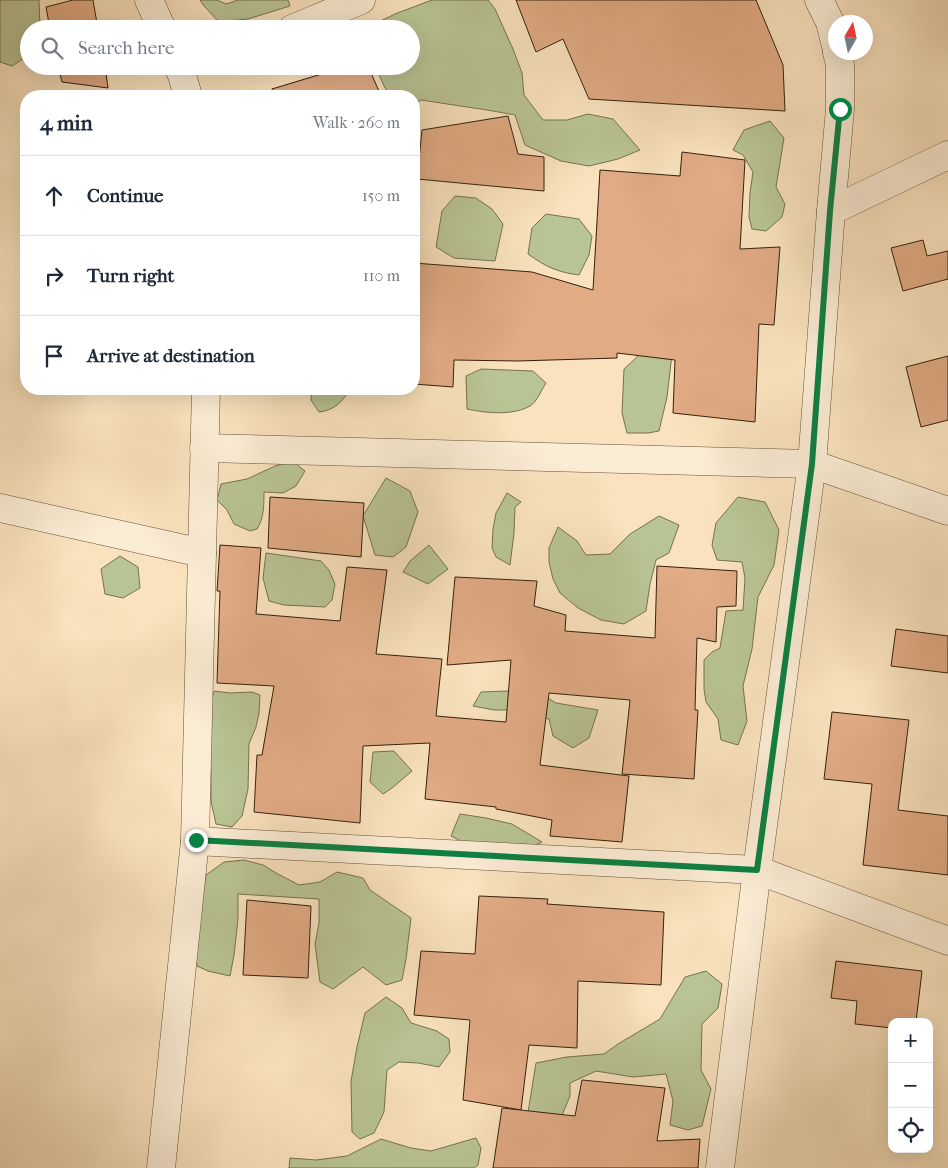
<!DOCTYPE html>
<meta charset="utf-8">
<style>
:root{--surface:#fff;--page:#f6f6f7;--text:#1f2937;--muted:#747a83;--line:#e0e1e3}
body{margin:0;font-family:"IM FELL French Canon",serif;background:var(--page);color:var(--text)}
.controls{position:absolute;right:15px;bottom:15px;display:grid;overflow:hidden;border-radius:10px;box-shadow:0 5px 20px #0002}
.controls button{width:45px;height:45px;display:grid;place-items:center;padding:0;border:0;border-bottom:1px solid var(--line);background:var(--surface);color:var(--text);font:25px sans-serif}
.compass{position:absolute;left:828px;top:15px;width:45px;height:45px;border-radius:50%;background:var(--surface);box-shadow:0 5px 20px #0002;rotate:9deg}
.stop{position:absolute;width:15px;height:15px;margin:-11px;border:4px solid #0b8043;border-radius:50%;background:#fff}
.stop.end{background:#0b8043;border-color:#fff;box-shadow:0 1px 5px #0008}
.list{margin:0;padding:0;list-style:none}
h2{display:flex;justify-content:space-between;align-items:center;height:65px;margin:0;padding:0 20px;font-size:21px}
h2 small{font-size:16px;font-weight:400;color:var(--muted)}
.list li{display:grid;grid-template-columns:32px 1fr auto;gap:15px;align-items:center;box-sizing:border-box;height:80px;padding:0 20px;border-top:1px solid var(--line)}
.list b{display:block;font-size:19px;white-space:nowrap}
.list em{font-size:16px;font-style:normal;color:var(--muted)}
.icon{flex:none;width:28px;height:28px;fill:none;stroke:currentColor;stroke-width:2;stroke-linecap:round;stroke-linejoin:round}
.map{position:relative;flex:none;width:948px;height:1168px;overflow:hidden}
.search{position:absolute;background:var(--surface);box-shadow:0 5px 20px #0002;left:20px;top:20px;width:400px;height:55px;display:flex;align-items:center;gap:12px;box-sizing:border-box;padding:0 18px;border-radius:28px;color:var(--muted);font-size:19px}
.panel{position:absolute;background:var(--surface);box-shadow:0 5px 20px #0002;left:20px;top:90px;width:400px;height:305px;border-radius:20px}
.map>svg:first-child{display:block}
.green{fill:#b9c494;stroke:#76724f}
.building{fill:#e1ab85;stroke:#34210a}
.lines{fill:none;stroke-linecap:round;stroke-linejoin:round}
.minor-casing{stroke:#655137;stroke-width:29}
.minor{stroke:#fbecd4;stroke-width:28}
.route{stroke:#0b8043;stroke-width:6}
</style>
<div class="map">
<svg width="948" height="1168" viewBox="0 0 948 1168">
<rect width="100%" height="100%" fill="#f9e2bd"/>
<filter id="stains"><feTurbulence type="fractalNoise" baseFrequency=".004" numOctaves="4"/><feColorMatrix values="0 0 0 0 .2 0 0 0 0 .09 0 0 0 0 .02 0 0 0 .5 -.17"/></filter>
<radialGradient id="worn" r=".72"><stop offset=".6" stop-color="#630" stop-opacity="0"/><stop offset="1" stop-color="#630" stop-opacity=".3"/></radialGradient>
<g class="green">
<polygon points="0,0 39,0 40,29 29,29 29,55 12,66 0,62"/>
<polygon points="200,0 217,0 226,4 238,0 288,0 290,6 248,19 219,22 204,6"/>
<polygon points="432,0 488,0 495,9 513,49 522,73 524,95 543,120 567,120 588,114 613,119 640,150 618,159 589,166 561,161 525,145 515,115 487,110 421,100 414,105 414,96 394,96 385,88 375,66 411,66 411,29 364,29 395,14"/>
<polygon points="770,121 784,138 776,187 785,204 782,217 766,231 752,229 749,217 750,193 753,172 743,155 733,150 744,130"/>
<polygon points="455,196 476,198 492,209 503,224 495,261 454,258 436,247 442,211"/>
<path d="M546,214L579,219L592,236L589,255L579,275C557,272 546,267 528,254L532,228Z"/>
<polygon points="640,331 672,354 667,397 659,431 648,433 627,433 622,413 624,369 638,356"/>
<path d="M481,369L533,371L546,383C542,389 536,403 530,406C512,416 486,413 467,409L466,376Z"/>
<path d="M312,389H350C342,402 335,410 319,412L311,400Z"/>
<path d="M292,461L305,471L296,486L283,493L264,492C264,505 264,518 257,529L250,531L234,524L227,510L217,500L221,484L247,479L275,466Z"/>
<polygon points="386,478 410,491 418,512 406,547 393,557 375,555 363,516"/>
<polygon points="507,493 521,502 515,507 514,533 510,565 496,557 492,548 493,529 496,513"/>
<polygon points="738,497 765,502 779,530 774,565 758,597 752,649 743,686 747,721 738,745 721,740 718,719 706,702 704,689 704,660 712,652 720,648 726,611 743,610 745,578 742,562 717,560 712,545 716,523"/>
<polygon points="659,516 679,525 669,553 656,560 650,584 646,611 624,624 601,620 578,608 560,593 553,579 549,562 549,548 558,527 577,541 586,555 610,554 630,534"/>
<polygon points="429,545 448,569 428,584 403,572 410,561"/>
<polygon points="266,553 321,561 329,570 335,584 332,600 325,607 284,605 269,601 263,578"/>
<polygon points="120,556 138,567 140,588 123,598 105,594 101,569"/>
<polygon points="214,691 230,693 252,692 260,695 259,713 256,727 249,744 248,789 242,816 232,827 216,824 211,801 211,773 209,743 209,710"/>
<polygon points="507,691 543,695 556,703 598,710 589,738 573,748 553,736 549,719 508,710 494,710 473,706 481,692"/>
<polygon points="394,751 412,771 392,788 383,794 370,782 373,752"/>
<polygon points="460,814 486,818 512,824 542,842 530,847 465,843 451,836"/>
<polygon points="244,860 263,865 276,873 299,885 320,882 337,872 363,878 370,890 411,918 406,959 402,980 386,985 363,967 333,989 320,982 315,944 319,923 319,899 238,894 238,919 234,955 230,976 208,971 197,966 195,944 206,875 224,862"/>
<polygon points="706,971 722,984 718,1008 702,1024 701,1070 711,1089 702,1126 688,1130 670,1125 673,1101 666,1074 633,1077 596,1071 570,1083 570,1096 552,1139 526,1125 536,1063 567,1057 604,1054 618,1044 660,1019 685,977"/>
<polygon points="386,997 402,1008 411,1023 437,1031 449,1039 450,1052 439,1067 418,1063 399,1062 387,1070 384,1112 374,1133 360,1139 352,1132 351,1081 357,1047 365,1013"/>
<polygon points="476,1138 481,1148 478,1165 474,1168 289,1168 290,1158 316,1160 347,1156 381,1139 411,1148 431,1151"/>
</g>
<g class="building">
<polygon points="73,0 93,0 98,29 50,29 46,7"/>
<polygon points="516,0 756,0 783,65 785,111 589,99 563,39 536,52"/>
<polygon points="58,66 105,66 108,88 62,82"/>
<polygon points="348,66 368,66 381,96 273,96 272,89"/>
<polygon points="508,116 518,154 544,157 544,191 417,179 422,130"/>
<polygon points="682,152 745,160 740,249 780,247 774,325 759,324 755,422 673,413 675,360 617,353 617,358 518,361 454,360 453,387 414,384 414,263 532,272 593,290 600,170 680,176"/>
<polygon points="923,240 927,256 948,251 948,279 903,291 891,248"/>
<polygon points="948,356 948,420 921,427 906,367"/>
<polygon points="270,497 364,503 361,557 268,548"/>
<polygon points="220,545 261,548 256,614 340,621 347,567 387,570 376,654 442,659 436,716 506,722 511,660 447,665 455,577 537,581 534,606 566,615 565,631 655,638 657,566 737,571 736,606 717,607 716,642 697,638 695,710 698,710 694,779 622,774 630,700 549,693 540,765 629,776 622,842 550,836 552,820 496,809 496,807 425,799 430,743 363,746 360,823 254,812 257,755 262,755 274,686 217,683 220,591 217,591"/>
<polygon points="896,629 948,636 948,673 891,666"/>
<polygon points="832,712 909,720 898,810 948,816 948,875 863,865 872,784 824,779"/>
<polygon points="479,896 548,899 547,904 664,912 661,985 578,981 577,1048 529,1045 521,1110 463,1100 470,1020 414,1015 421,951 475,954"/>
<polygon points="247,900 311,906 308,978 243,975"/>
<polygon points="836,961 922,971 916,1022 892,1022 892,1028 855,1024 857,1001 831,998"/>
<polygon points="582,1080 665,1088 657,1141 700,1139 698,1168 493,1168 502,1108 575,1116"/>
</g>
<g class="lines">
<defs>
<g id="minor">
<polyline points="149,0 162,29"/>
<polyline points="819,0 830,22 836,46"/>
<polyline points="292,29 361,0"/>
<polyline points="178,66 182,75 188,96"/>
<polyline points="831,211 948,155"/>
<polyline points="204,448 812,464 948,511"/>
<polyline points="0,508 202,553"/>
<polyline points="195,841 757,870 948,941"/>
<polyline points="161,1168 195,841 206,389"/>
<polyline points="720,1168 757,870 812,464 831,211 840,109 840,65 837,52"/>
</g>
</defs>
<use href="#minor" class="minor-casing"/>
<use href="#minor" class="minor"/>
</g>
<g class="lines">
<polyline class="route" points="196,840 757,870 812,464 830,211 840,109"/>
</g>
<rect width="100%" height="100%" filter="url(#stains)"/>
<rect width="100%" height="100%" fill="url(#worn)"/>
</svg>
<div class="controls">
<button>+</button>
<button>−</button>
<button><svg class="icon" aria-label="locate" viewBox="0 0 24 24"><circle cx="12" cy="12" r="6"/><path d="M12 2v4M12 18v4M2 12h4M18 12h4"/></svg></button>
</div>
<svg class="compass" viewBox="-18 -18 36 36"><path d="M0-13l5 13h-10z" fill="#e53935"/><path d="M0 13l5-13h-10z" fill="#747a83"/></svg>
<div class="stop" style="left:840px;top:109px"></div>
<div class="stop end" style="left:196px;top:840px"></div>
<div class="search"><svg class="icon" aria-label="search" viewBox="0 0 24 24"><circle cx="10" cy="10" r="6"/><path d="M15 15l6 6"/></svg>Search here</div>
<section class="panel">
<h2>4 min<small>Walk · 260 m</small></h2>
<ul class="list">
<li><svg class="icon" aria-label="ahead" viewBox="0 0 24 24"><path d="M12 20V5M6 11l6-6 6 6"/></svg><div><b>Continue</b></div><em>150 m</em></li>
<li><svg class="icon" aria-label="right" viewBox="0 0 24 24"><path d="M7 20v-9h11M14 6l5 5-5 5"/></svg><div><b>Turn right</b></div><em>110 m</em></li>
<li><svg class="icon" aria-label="arrive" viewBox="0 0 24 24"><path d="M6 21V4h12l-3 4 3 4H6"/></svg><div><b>Arrive at destination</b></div></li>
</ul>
</section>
</div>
